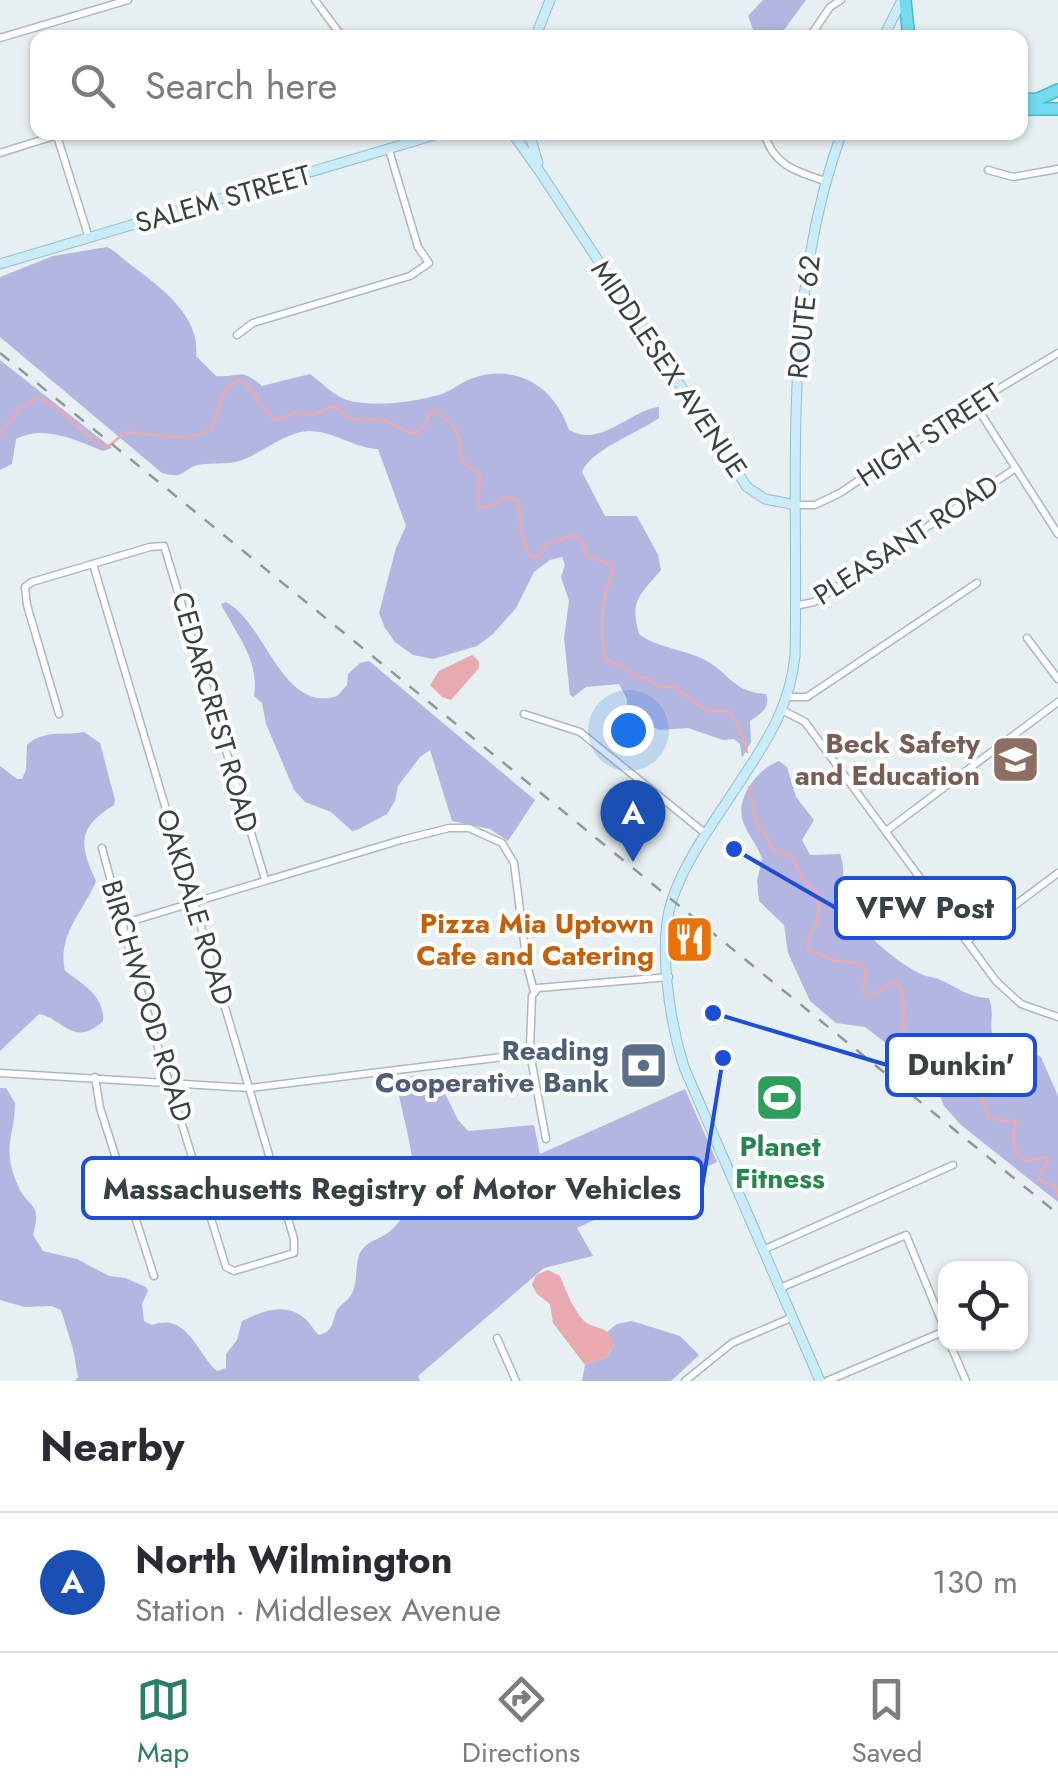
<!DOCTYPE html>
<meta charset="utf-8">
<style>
:root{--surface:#fff;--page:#f7f7f7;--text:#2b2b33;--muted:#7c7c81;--line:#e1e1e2;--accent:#2b7e65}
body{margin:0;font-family:Jost,sans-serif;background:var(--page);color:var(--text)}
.controls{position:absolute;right:30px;bottom:30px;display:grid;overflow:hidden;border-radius:20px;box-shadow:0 2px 8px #0004}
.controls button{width:90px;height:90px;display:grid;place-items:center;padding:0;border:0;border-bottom:2px solid var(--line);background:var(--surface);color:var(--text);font:50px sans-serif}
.you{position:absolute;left:628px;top:730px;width:35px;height:35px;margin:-25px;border:8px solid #fff;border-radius:50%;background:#1a73e8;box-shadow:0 0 0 15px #1a73e833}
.badge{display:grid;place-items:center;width:65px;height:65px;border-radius:50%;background:var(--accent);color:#fff;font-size:32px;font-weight:700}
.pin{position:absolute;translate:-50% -82px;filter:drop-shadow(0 2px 5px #0008)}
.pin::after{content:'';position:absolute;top:52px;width:35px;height:30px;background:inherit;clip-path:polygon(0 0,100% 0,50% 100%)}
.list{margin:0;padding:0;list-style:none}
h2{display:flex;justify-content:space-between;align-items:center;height:130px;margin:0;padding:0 40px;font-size:42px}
h2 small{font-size:32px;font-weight:400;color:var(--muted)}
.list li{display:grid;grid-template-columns:65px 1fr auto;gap:30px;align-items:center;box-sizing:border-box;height:140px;padding:0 40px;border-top:2px solid var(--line)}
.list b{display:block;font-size:38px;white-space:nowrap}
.list p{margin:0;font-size:32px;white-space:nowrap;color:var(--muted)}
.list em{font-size:32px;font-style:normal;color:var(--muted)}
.icon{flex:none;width:55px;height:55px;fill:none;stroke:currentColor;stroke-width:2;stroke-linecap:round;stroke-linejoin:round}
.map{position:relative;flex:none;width:1058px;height:1381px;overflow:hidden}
.search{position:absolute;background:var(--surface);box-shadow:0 2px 8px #0004;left:30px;right:30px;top:30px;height:110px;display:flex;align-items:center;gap:25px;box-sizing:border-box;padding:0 35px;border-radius:20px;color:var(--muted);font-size:38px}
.sheet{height:270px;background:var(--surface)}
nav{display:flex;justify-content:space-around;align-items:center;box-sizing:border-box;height:140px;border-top:2px solid var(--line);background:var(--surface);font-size:28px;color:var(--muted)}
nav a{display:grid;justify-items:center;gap:5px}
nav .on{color:var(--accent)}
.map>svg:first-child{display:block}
.green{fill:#b3b6e1}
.water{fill:#e8a9af}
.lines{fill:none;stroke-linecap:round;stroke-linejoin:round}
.stream{stroke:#e8a9af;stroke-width:2.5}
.street-casing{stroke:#aab9bc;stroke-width:9}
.secondary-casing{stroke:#98bec9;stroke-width:11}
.highway-casing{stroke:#46bbcc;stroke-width:14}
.street{stroke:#fff;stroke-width:6}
.secondary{stroke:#c9ecf8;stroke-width:9}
.highway{stroke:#74daee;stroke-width:11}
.rail{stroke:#959595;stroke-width:2.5;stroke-dasharray:12 12;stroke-linecap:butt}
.labels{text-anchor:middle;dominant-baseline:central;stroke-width:8;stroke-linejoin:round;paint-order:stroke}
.street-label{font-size:28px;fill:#364243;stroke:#fff}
.education-label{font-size:28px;font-weight:bold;fill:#785e54;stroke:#fff;text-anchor:end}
.food-label{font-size:28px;font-weight:bold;fill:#c56008;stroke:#fff;text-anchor:end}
.service-label{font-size:28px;font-weight:bold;fill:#4e5e75;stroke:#fff;text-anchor:end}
.leisure-label{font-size:28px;font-weight:bold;fill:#27864d;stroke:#fff}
.leader{fill:none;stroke:#1d4ed8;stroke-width:4}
.callout-dot{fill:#1d4ed8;stroke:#fff;stroke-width:4}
.callout{fill:#fff;stroke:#1d4ed8;stroke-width:4}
.callout-label{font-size:30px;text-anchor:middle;font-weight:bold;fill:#364243}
</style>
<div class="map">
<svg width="1058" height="1381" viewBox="0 0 1058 1381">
<rect width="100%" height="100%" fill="#e6eff1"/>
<g class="green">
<polygon points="763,0 806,0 784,30 783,37 756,37 748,16"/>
<path d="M107,247C116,251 119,256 127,262C156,284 201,314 196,356L216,376C243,378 239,367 262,386L310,374C325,385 336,399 355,402C384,406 411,402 439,395C452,391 461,382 473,378C519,363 555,388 569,430C602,448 628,411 659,407V418C639,432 589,451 582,472L605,516H637L658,555L661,570C641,594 629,600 639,634C657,648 684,649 705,660C730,673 732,692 766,694C771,708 760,714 750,721L751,742L742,758L740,744L734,739L723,740L688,728L659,730L651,726H639L627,709V699L619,684L586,687L573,697L570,695L564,638L569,601L561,577L565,565L562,557L550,560L534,572L516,608L493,634L477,646L433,659L413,655L395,642L385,628L379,613L396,548L406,526L378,449C354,448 334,431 309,431C287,432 265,450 245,459C228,467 210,460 192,467C188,469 181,475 178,475C173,476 167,474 162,473L0,337V277L53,256Z"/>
<path d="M0,360L112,448L103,451C76,440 44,424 16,439L12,464L0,470Z"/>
<path d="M226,602C266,623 282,714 337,696L347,685L348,674L360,663L369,661L535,800L508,841L490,829L452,821L430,750L420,757L398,786L395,801L387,814L357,830L352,831L331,812L305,802L294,790L266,724L262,703L254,696C260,661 236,634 221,604Z"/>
<path d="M84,732L100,743L115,800L114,805C77,828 79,844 96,881C83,913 57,934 65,971C83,984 105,997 103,1021C74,1049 61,1017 39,1014L0,1051V766L17,779H22L26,770L27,745C44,729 63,736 84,732Z"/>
<path d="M779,761L787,767L796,797L814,820L802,840L810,855L840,854C847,871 839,890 848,908C861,932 898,964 923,975C928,977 934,977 938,979C958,987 966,997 989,998C998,1024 979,1034 1011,1055L1027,1050L1041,1057L1058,1096V1202L961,1125L944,1106L937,1088L909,1061L865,1027L836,1023L810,1001L788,953L784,925L759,901L757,881L762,859C758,846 749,836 744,824C733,800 758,768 779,761Z"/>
<path d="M419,1075L438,1079L458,1120L468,1131L534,1125L540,1154L685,1089L717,1162L577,1228L593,1256L544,1268L418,1376L420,1381H75L78,1377L73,1349L61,1310L51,1306L25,1307L0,1300V1088H6L15,1103C15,1135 2,1145 16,1181C27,1211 43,1199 33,1235L43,1251L77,1259L109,1276L125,1278L146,1287L148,1291L142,1304L144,1321L152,1325C188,1312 196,1353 217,1371L226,1368V1354L237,1340L242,1321C261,1312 283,1302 303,1317C310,1322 313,1330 319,1335C333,1331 332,1324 336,1312C340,1304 347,1302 351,1295C359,1283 354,1262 361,1251C368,1241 377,1240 386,1234C405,1222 409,1201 413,1181C417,1160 400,1109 397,1083L403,1078Z"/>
<polygon points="632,1321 680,1336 699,1355 671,1381 582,1381 585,1365 607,1357 614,1346 607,1332 617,1324"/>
</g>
<g class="water">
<polygon points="472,655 479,661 479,668 451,700 442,697 430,685 439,671"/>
<path d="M548,1270L560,1276C565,1289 574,1311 584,1321C597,1332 608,1322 614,1346L607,1357L585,1365L553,1323L550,1304L537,1294L532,1285L536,1275Z"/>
</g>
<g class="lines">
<g class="stream">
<path d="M0,434L20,408L37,398C64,405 80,436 106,448L126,432C155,433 187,445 212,428L225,390L238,380C256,388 259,409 276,420L297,412L311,415L335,406C353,424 354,419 378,419C397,420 417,452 429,414L438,411C443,417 452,424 456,431C469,453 447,457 480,474L478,507H489L505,497L519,500L521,533L529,556L536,558L549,543L575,535L582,541L587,556L613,565C614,577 607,584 605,596C601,612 601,644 606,660L622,666L635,677L648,678L659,687H675L709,712L729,711L740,729L747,752"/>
<path d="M749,787L757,827L765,833L773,850L792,856L802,879L820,896L817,923L809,936L808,950L833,960L862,964L866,972L863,991L868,998L896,981C912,1004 897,1018 907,1039L936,1048L951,1059L975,1062L992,1073V1091L980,1100L990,1117L996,1120L1016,1121L1013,1135L1016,1154L1027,1161L1046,1157L1048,1162L1038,1176L1042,1182L1055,1186L1058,1197"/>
</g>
<defs>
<g id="street">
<polyline points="315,0 343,38"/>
<polyline points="0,38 128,0"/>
<polyline points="809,38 830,7 841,0"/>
<path d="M764,132C772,165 797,172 825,181"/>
<polyline points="57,136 89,238"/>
<polyline points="0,153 67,132"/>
<polyline points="988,170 1013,177 1058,169"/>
<polyline points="237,335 253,323 410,276 429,263 418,247 389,150"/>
<polyline points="974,403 1058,534"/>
<polyline points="796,505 815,505 840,493 960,412 1058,353"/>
<polyline points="93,564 294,1239 294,1253 234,1271 226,1267 138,982 102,848"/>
<polyline points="795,606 814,602 1016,468"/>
<polyline points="1027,638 1058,679"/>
<polyline points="788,697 807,697 977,583"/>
<polyline points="784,711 805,722 996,981 1021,1004 1058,1017"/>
<polyline points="59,714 27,605 25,587 32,582 150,547 164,546 265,879"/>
<polyline points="524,714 580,732 706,834"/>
<polyline points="886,831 1058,702"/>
<polyline points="122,924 401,840 449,828 469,828 502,843 514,863 527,965 534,991"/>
<polyline points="967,941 1058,873"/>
<polyline points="529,1048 546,1139"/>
<polyline points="0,1073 250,1088 511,1056 530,1046 532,996 538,988 669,977"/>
<polyline points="95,1077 100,1108 154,1276"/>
<polyline points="763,1250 953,1165"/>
<polyline points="780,1288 906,1235 946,1332"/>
<polyline points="497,1338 516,1381"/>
<polyline points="950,1344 966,1381"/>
<polyline points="685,1381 732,1343 793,1317"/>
<polyline points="827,1381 945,1331"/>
</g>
<g id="secondary">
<polyline points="535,38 550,0"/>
<polyline points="883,38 902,0"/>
<polyline points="506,132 513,134 542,175 747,487 765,499 796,505"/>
<polyline points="529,132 538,163"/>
<polyline points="0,264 445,132"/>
<path d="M820,1381L684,1067C670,1022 657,944 672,900C687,855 720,814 745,774C771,735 790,703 795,656C799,480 780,301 842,132"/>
</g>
<g id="highway">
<polyline points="905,0 909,38"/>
<polyline points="1020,100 1038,99 1058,90"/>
<polyline points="1020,109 1058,109"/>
</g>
</defs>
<use href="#street" class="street-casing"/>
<use href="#secondary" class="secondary-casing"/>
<use href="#highway" class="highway-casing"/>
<use href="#street" class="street"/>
<use href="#secondary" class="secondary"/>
<use href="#highway" class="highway"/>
<polyline class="rail" points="0,353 1058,1214"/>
</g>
<defs>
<symbol id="school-square" viewBox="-11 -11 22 22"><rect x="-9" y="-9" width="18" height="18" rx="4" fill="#8d6e63" stroke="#fff"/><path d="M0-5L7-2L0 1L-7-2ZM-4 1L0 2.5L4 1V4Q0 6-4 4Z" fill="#fff"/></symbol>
<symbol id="restaurant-square" viewBox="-11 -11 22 22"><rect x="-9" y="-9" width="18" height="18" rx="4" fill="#e8710a" stroke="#fff"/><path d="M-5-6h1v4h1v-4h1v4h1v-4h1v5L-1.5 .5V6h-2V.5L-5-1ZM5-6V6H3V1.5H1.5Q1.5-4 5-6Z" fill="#fff"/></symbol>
<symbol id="bank-square" viewBox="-11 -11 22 22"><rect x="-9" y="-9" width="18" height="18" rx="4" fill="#5c6f8a" stroke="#fff"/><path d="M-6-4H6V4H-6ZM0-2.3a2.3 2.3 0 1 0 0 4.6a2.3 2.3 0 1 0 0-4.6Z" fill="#fff"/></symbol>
<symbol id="stadium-square" viewBox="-11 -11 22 22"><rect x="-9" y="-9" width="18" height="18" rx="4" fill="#2e9e5b" stroke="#fff"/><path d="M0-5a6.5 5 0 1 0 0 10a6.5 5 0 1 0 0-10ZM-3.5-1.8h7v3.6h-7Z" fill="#fff"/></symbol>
</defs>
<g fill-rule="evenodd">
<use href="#school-square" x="988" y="732" width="55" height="55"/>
<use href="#restaurant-square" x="662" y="912" width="55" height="55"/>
<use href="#bank-square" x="616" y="1038" width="55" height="55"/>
<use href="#stadium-square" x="752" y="1070" width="55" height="55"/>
</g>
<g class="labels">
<g class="street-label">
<text transform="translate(223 199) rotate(-16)">SALEM STREET</text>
<text transform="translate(804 317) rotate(-84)">ROUTE 62</text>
<text transform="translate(669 369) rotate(56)">MIDDLESEX AVENUE</text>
<text transform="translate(929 435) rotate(-33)">HIGH STREET</text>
<text transform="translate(906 540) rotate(-33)">PLEASANT ROAD</text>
<text transform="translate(215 712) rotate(74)">CEDARCREST ROAD</text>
<text transform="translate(195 907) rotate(73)">OAKDALE ROAD</text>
<text transform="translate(147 1001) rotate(73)">BIRCHWOOD ROAD</text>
</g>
<g class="education-label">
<text x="980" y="743">Beck Safety<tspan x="980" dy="32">and Education</tspan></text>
</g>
<g class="food-label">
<text x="654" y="923">Pizza Mia Uptown<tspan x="654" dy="32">Cafe and Catering</tspan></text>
</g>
<g class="service-label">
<text x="609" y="1050">Reading<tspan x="609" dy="32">Cooperative Bank</tspan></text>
</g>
<g class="leisure-label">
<text x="780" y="1146">Planet<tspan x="780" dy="32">Fitness</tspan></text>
</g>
</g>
<path class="leader" d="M734 849L836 908M713 1013L887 1065M723 1058L702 1188"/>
<g class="callout-dot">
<circle cx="734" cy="849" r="10"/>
<circle cx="713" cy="1013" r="10"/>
<circle cx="723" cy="1058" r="10"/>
</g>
<g class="callout">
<rect x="836" y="878" width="178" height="60" rx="10"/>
<rect x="887" y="1035" width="148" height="60" rx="10"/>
<rect x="83" y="1158" width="619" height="60" rx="10"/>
</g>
<g class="callout-label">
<text x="925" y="918">VFW Post</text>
<text x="961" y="1075">Dunkin'</text>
<text x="392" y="1199">Massachusetts Registry of Motor Vehicles</text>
</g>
</svg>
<div class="controls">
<button><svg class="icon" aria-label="locate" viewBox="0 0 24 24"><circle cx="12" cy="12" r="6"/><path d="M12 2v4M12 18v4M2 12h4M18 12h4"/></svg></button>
</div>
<div class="you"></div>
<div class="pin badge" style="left:633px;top:862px;background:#1a4fb4">A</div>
<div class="search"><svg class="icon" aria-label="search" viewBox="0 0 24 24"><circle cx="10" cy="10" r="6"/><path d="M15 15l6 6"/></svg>Search here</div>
</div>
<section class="sheet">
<h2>Nearby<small></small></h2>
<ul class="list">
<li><span class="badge" style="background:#1a4fb4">A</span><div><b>North Wilmington</b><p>Station · Middlesex Avenue</p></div><em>130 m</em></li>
</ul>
</section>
<nav>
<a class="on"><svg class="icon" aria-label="map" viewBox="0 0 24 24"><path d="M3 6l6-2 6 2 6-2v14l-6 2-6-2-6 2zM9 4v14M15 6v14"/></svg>Map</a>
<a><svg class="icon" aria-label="directions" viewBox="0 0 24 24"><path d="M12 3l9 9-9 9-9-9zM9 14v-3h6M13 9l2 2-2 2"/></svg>Directions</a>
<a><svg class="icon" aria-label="saved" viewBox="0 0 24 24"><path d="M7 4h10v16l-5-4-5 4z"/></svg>Saved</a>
</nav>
